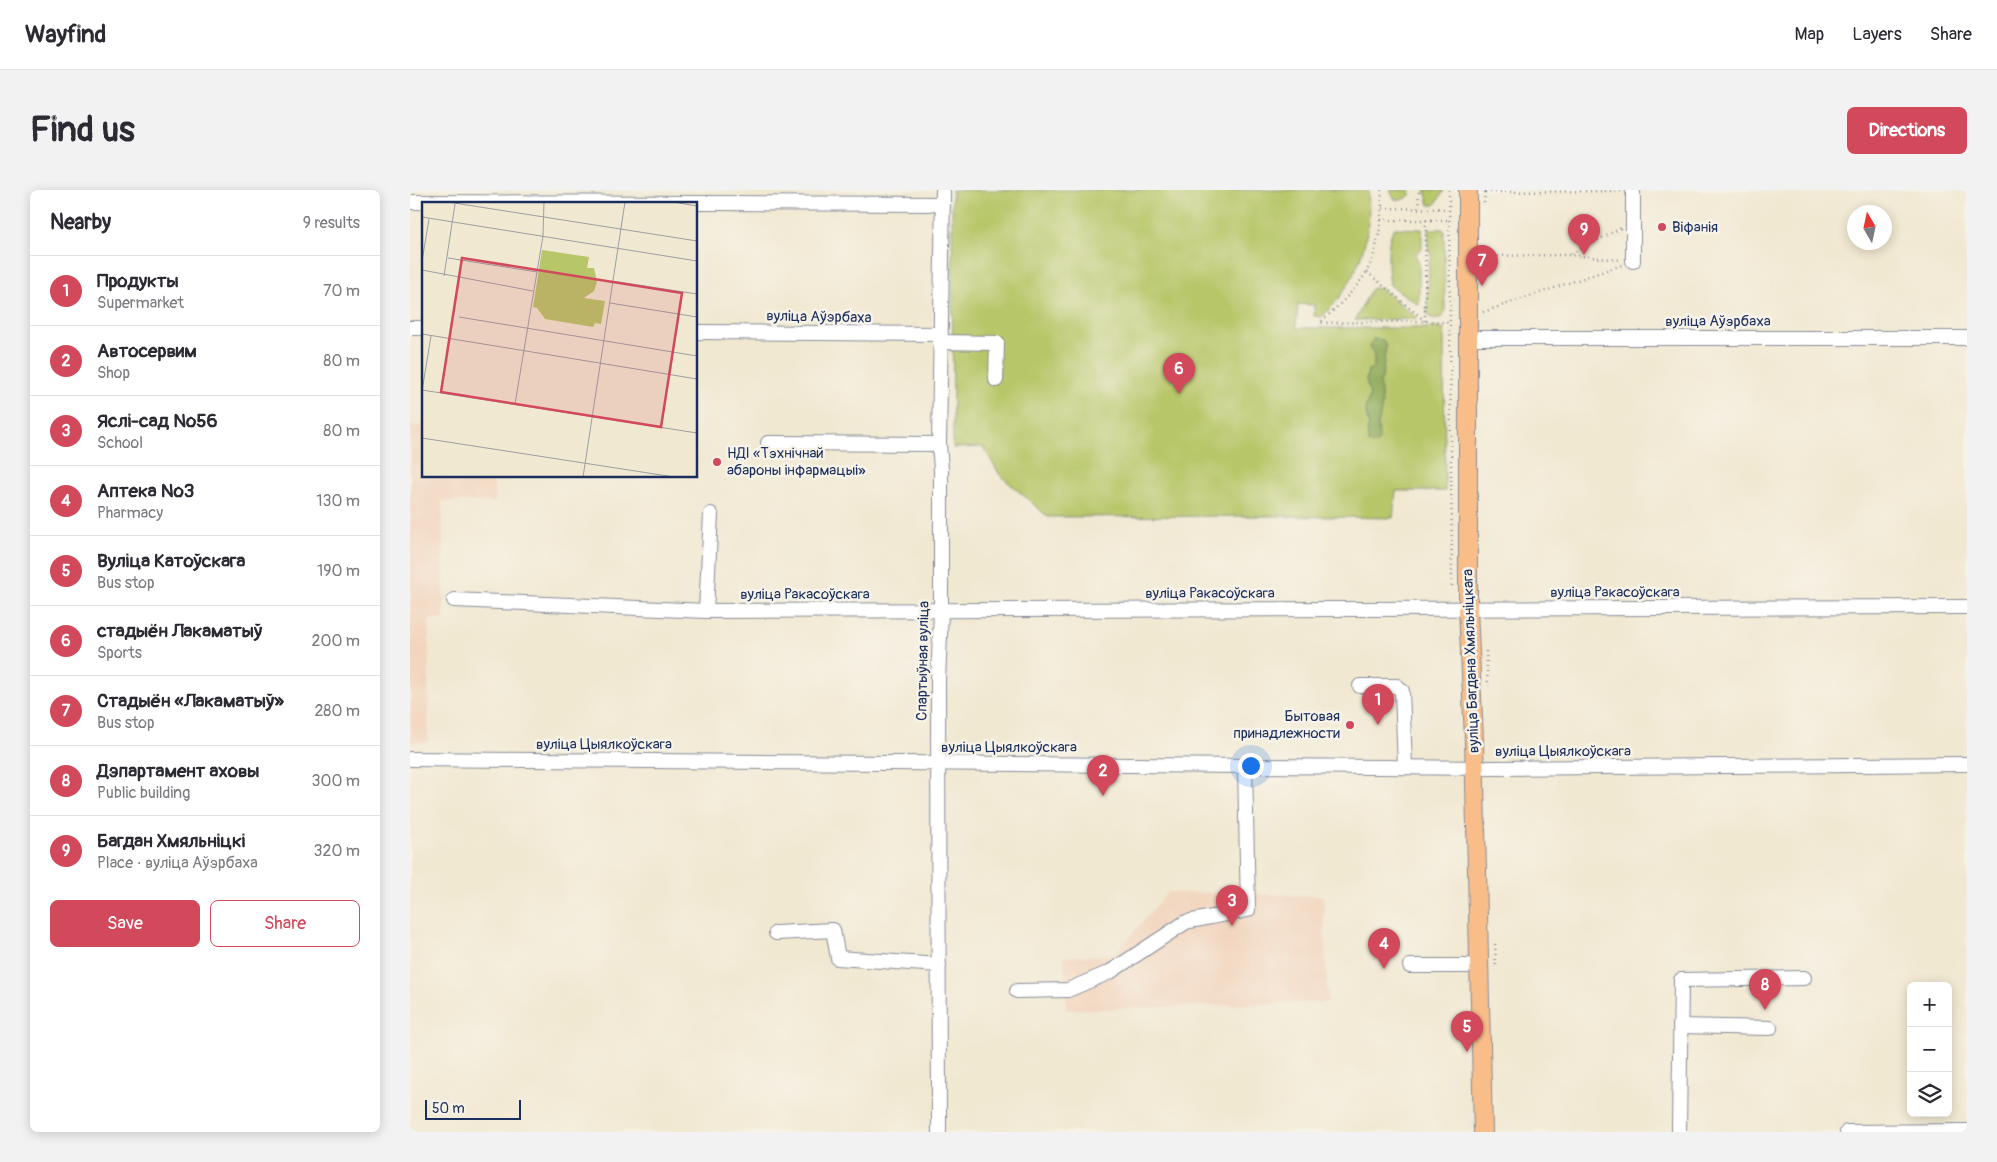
<!DOCTYPE html>
<meta charset="utf-8">
<style>
:root{--surface:#fff;--page:#f2f2f3;--text:#2b2b33;--muted:#7c7c81;--line:#e1e1e2;--accent:#d1495b}
body{margin:0;font-family:Pangolin,sans-serif;background:var(--page);color:var(--text)}
.controls{position:absolute;right:15px;bottom:15px;display:grid;overflow:hidden;border-radius:8px;box-shadow:0 2px 12px #0003}
.controls button{width:45px;height:45px;display:grid;place-items:center;padding:0;border:0;border-bottom:1px solid var(--line);background:var(--surface);color:var(--text);font:25px sans-serif}
.compass{position:absolute;left:1437px;top:15px;width:45px;height:45px;border-radius:50%;background:var(--surface);box-shadow:0 2px 12px #0003;rotate:351deg}
.scale{position:absolute;left:15px;bottom:12px;width:96px;box-sizing:border-box;padding-left:5px;border:2px solid #1b2f5e;border-top:0;font-size:14px;line-height:18px;white-space:nowrap;color:#1b2f5e;-webkit-text-stroke:4px #f7f3e8;paint-order:stroke}
.you{position:absolute;left:840px;top:575px;width:18px;height:18px;margin:-12px;border:4px solid #fff;border-radius:50%;background:#1a73e8;box-shadow:0 0 0 8px #1a73e833}
.badge{display:grid;place-items:center;width:32px;height:32px;border-radius:50%;background:var(--accent);color:#fff;font-size:16px;font-weight:700}
.pin{position:absolute;translate:-50% -41px;filter:drop-shadow(0 1px 2px #0008)}
.pin::after{content:'';position:absolute;top:26px;width:18px;height:15px;background:inherit;clip-path:polygon(0 0,100% 0,50% 100%)}
.list{margin:0;padding:0;list-style:none}
h2{display:flex;justify-content:space-between;align-items:center;height:65px;margin:0;padding:0 20px;font-size:21px}
h2 small{font-size:16px;font-weight:400;color:var(--muted)}
.list li{display:grid;grid-template-columns:32px 1fr auto;gap:15px;align-items:center;box-sizing:border-box;height:70px;padding:0 20px;border-top:1px solid var(--line)}
.list b{display:block;font-size:19px;white-space:nowrap}
.list p{margin:0;font-size:16px;white-space:nowrap;color:var(--muted)}
.list em{font-size:16px;font-style:normal;color:var(--muted)}
.actions{display:flex;gap:10px;padding:15px 20px}
.actions a{flex:1;padding:11px 0;border:1px solid var(--accent);border-radius:8px;text-align:center;font-size:18px;color:var(--accent)}
.actions .main{background:var(--accent);color:#fff}
.icon{flex:none;width:28px;height:28px;fill:none;stroke:currentColor;stroke-width:2;stroke-linecap:round;stroke-linejoin:round}
.map{position:relative;flex:none;width:1557px;height:942px;overflow:hidden;border-radius:8px}
header{display:flex;align-items:center;gap:30px;box-sizing:border-box;height:70px;padding:0 25px;background:var(--surface);border-bottom:1px solid var(--line)}
header strong{font-size:24px}
nav{display:flex;gap:28px;margin-inline-start:auto;font-size:18px}
.intro{display:flex;align-items:center;justify-content:space-between;box-sizing:border-box;height:120px;padding:0 30px}
h1{margin:0;font-size:35px}
.button{padding:12px 22px;border-radius:8px;background:var(--accent);color:#fff;font-size:18px;font-weight:700}
main{display:flex;gap:30px;padding:0 30px}
aside{flex:1;background:var(--surface);border-radius:8px;box-shadow:0 2px 12px #0003}
.map>svg:first-child{display:block}
.built{fill:#f2d5be}
.green{fill:#b7c668;stroke:#697a63}
.forest{fill:#91ab5c;stroke:#566d5d}
.lines{fill:none;stroke-linecap:round;stroke-linejoin:round}
.minor-casing{stroke:#868c98;stroke-width:16}
.major-casing{stroke:#868c98;stroke-width:20}
.path{stroke:#868c98;stroke-width:2.5;stroke-dasharray:1 4;stroke-linecap:butt}
.minor{stroke:#fff;stroke-width:14}
.major{stroke:#f8bd89;stroke-width:18}
.poi-dot{fill:#d1495b;stroke:#f7f3e8;stroke-width:2}
.labels{text-anchor:middle;dominant-baseline:central;stroke-width:5;stroke-linejoin:round;paint-order:stroke}
.poi-label{font-size:15px;fill:#1b2f5e;stroke:#f7f3e8;text-anchor:start}
.street-label{font-size:15px;fill:#1b2f5e;stroke:#f7f3e8}
.inset-road{fill:none;stroke:#9b9ea3;stroke-width:1}
.view{fill:#d1495b;fill-opacity:0.15;stroke:#d1495b;stroke-width:2.5}
.inset-edge{fill:none;stroke:#1b2f5e;stroke-width:2.5}
</style>
<header>
<strong>Wayfind</strong>
<nav><a>Map</a><a>Layers</a><a>Share</a></nav>
</header>
<div class="intro"><h1>Find us</h1><a class="button">Directions</a></div>
<main>
<aside>
<h2>Nearby<small>9 results</small></h2>
<ul class="list">
<li><span class="badge">1</span><div><b>Продукты</b><p>Supermarket</p></div><em>70 m</em></li>
<li><span class="badge">2</span><div><b>Автосервим</b><p>Shop</p></div><em>80 m</em></li>
<li><span class="badge">3</span><div><b>Яслі-сад №56</b><p>School</p></div><em>80 m</em></li>
<li><span class="badge">4</span><div><b>Аптека №3</b><p>Pharmacy</p></div><em>130 m</em></li>
<li><span class="badge">5</span><div><b>Вуліца Катоўскага</b><p>Bus stop</p></div><em>190 m</em></li>
<li><span class="badge">6</span><div><b>стадыён Лакаматыў</b><p>Sports</p></div><em>200 m</em></li>
<li><span class="badge">7</span><div><b>Стадыён «Лакаматыў»</b><p>Bus stop</p></div><em>280 m</em></li>
<li><span class="badge">8</span><div><b>Дэпартамент аховы</b><p>Public building</p></div><em>300 m</em></li>
<li><span class="badge">9</span><div><b>Багдан Хмяльніцкі</b><p>Place · вуліца Аўэрбаха</p></div><em>320 m</em></li>
</ul>
<div class="actions"><a class="main">Save</a><a>Share</a></div>
</aside>
<div class="map">
<svg width="1557" height="942" viewBox="0 0 1557 942">
<rect width="100%" height="100%" fill="#f7f3e8"/>
<filter id="ink" filterUnits="userSpaceOnUse"><feTurbulence type="fractalNoise" baseFrequency=".02" numOctaves="2"/><feDisplacementMap in="SourceGraphic" scale="10" xChannelSelector="R" yChannelSelector="G"/><feConvolveMatrix kernelMatrix="1 2 1 2 8 2 1 2 1" color-interpolation-filters="sRGB"/></filter>
<filter id="wash" filterUnits="userSpaceOnUse"><feTurbulence type="fractalNoise" baseFrequency=".0096" numOctaves="4" result="noise"/><feDisplacementMap in="SourceGraphic" scale="20" xChannelSelector="R" yChannelSelector="G"/><feGaussianBlur stdDeviation="1.12" result="paint"/><feColorMatrix in="noise" values="0 0 0 0 0 0 0 0 0 0 0 0 0 0 0 0 0 1.4 0 .05"/><feComposite in="paint" operator="in"/></filter>
<g filter="url(#wash)">
<rect width="100%" height="100%" fill="#f1e8d1"/>
<g class="built">
<polygon points="0,236 14,236 14,286 83,286 85,312 32,311 34,429 19,430 18,553 0,552"/>
<polygon points="758,702 913,706 918,812 656,820 654,767 704,765"/>
</g>
<g class="green">
<path d="M542,0H958C963,48 947,93 912,127L904,126V115L888,114L886,138H1029L1034,140L1035,301H986L983,328L858,326L638,327L590,285L573,257L543,258Z"/>
<path d="M980,0H1001C1001,9 992,11 984,9Z"/>
<polygon points="1015,0 1034,0 1025,15 1019,15"/>
<path d="M985,38L1012,39V58L1007,62L1006,66L1009,73V115L980,95C978,82 975,47 985,38Z"/>
<polygon points="1019,39 1033,39 1034,41 1035,122 1033,127 1022,129 1017,124 1019,72 1022,68 1018,58"/>
<polygon points="965,98 972,99 1005,126 1006,129 945,130 961,99"/>
</g>
<path class="forest" d="M963,149L973,150L976,156L972,188L970,192L972,215L968,235L969,251L963,255L959,253L957,241L959,236L955,219L960,205L956,190L958,180L963,178C965,170 964,163 960,156Z"/>
</g>
<g filter="url(#ink)">
<g class="lines">
<defs>
<g id="minor">
<polyline points="1223,0 1223,71"/>
<polyline points="0,12 533,14"/>
<polyline points="0,138 14,138"/>
<polyline points="286,142 530,144"/>
<polyline points="1059,148 1557,148"/>
<polyline points="530,152 587,153 586,190"/>
<polyline points="358,253 529,254"/>
<polyline points="44,410 296,421 1557,417"/>
<polyline points="296,421 301,324"/>
<polyline points="950,496 987,496 992,501 995,576"/>
<polyline points="0,569 1082,578 1557,574"/>
<polyline points="366,743 423,740 428,768 529,775"/>
<polyline points="1000,776 1057,776 1069,773"/>
<polyline points="607,801 658,800 700,782 776,732 838,720 835,575"/>
<polyline points="1270,836 1360,838"/>
<polyline points="529,942 528,491 531,421 531,279 529,254 533,0"/>
<polyline points="1269,942 1271,790 1394,788"/>
<polyline points="1437,942 1557,941"/>
</g>
<polyline id="major" points="1058,0 1058,419 1064,550 1073,942"/>
</defs>
<use href="#minor" class="minor-casing"/>
<use href="#major" class="major-casing"/>
<g class="path">
<path d="M971,0C974,23 968,64 955,84C944,102 926,118 910,133L1015,131L1040,133"/>
<polyline points="1039,0 1042,398"/>
<polyline points="1075,2 1211,1"/>
<polyline points="1074,13 1075,0"/>
<polyline points="973,18 1038,19"/>
<polyline points="1008,18 1009,0"/>
<polyline points="971,30 1039,30"/>
<polyline points="1161,64 1211,38"/>
<polyline points="1073,66 1159,65 1211,70"/>
<polyline points="957,82 1014,130"/>
<polyline points="1073,122 1212,75"/>
<polyline points="1015,131 1016,30"/>
<polyline points="1076,461 1078,496"/>
<polyline points="1085,754 1086,776"/>
</g>
<use href="#minor" class="minor"/>
<use href="#major" class="major"/>
</g>
</g>
<g class="poi-dot">
<circle cx="1252" cy="37" r="5"/>
<circle cx="307" cy="272" r="5"/>
<circle cx="940" cy="535" r="5"/>
</g>
<g class="labels">
<g class="poi-label">
<text x="1262" y="37">Віфанія</text>
<text x="317" y="263">НДІ «Тэхнічнай<tspan x="317" dy="17">абароны інфармацыі»</tspan></text>
<text x="930" y="526" text-anchor="end">Бытовая<tspan x="930" dy="17">принадлежности</tspan></text>
</g>
<g class="street-label">
<text transform="translate(409 127) rotate(1)">вуліца Аўэрбаха</text>
<text x="1308" y="131">вуліца Аўэрбаха</text>
<text x="1205" y="402">вуліца Ракасоўскага</text>
<text x="800" y="403">вуліца Ракасоўскага</text>
<text x="395" y="404">вуліца Ракасоўскага</text>
<text transform="translate(513 471) rotate(-89)">Спартыўная вуліца</text>
<text transform="translate(1061 471) rotate(-92)">вуліца Багдана Хмяльніцкага</text>
<text x="194" y="554">вуліца Цыялкоўскага</text>
<text x="599" y="557">вуліца Цыялкоўскага</text>
<text x="1153" y="561">вуліца Цыялкоўскага</text>
</g>
</g>
<g transform="translate(12 12)">
<rect width="275" height="275" fill="#f1e8d1"/>
<path d="M120,48L167,55L165,66H172L175,80L172,89L162,96L183,99L179,122L173,121L171,125L123,117L115,106L111,105Z" fill="#b7c668"/>
<path class="inset-road" d="M26,0L275,39M251,0L275,4M0,15L275,59M26,56L115,70M0,59L7,17M0,68L111,89M22,74L33,2M190,79L275,92M188,101L275,115M37,115L275,154M0,132L275,177M0,188L275,231M0,189L9,134M93,202L121,34L122,0M0,236L252,275M161,275L203,0"/>
<path class="view" d="M40,56L260,91L239,225L19,190Z"/>
<rect width="275" height="275" class="inset-edge"/>
</g>
</svg>
<div class="controls">
<button>+</button>
<button>−</button>
<button><svg class="icon" aria-label="layers" viewBox="0 0 24 24"><path d="M12 4l9 5-9 5-9-5zM3 14l9 5 9-5"/></svg></button>
</div>
<svg class="compass" viewBox="-18 -18 36 36"><path d="M0-13l5 13h-10z" fill="#e53935"/><path d="M0 13l5-13h-10z" fill="#7c7c81"/></svg>
<div class="scale">50 m</div>
<div class="you"></div>
<div class="pin badge" style="left:968px;top:535px">1</div>
<div class="pin badge" style="left:693px;top:606px">2</div>
<div class="pin badge" style="left:822px;top:736px">3</div>
<div class="pin badge" style="left:974px;top:779px">4</div>
<div class="pin badge" style="left:1057px;top:862px">5</div>
<div class="pin badge" style="left:769px;top:204px">6</div>
<div class="pin badge" style="left:1072px;top:96px">7</div>
<div class="pin badge" style="left:1355px;top:820px">8</div>
<div class="pin badge" style="left:1174px;top:65px">9</div>
</div>
</main>
